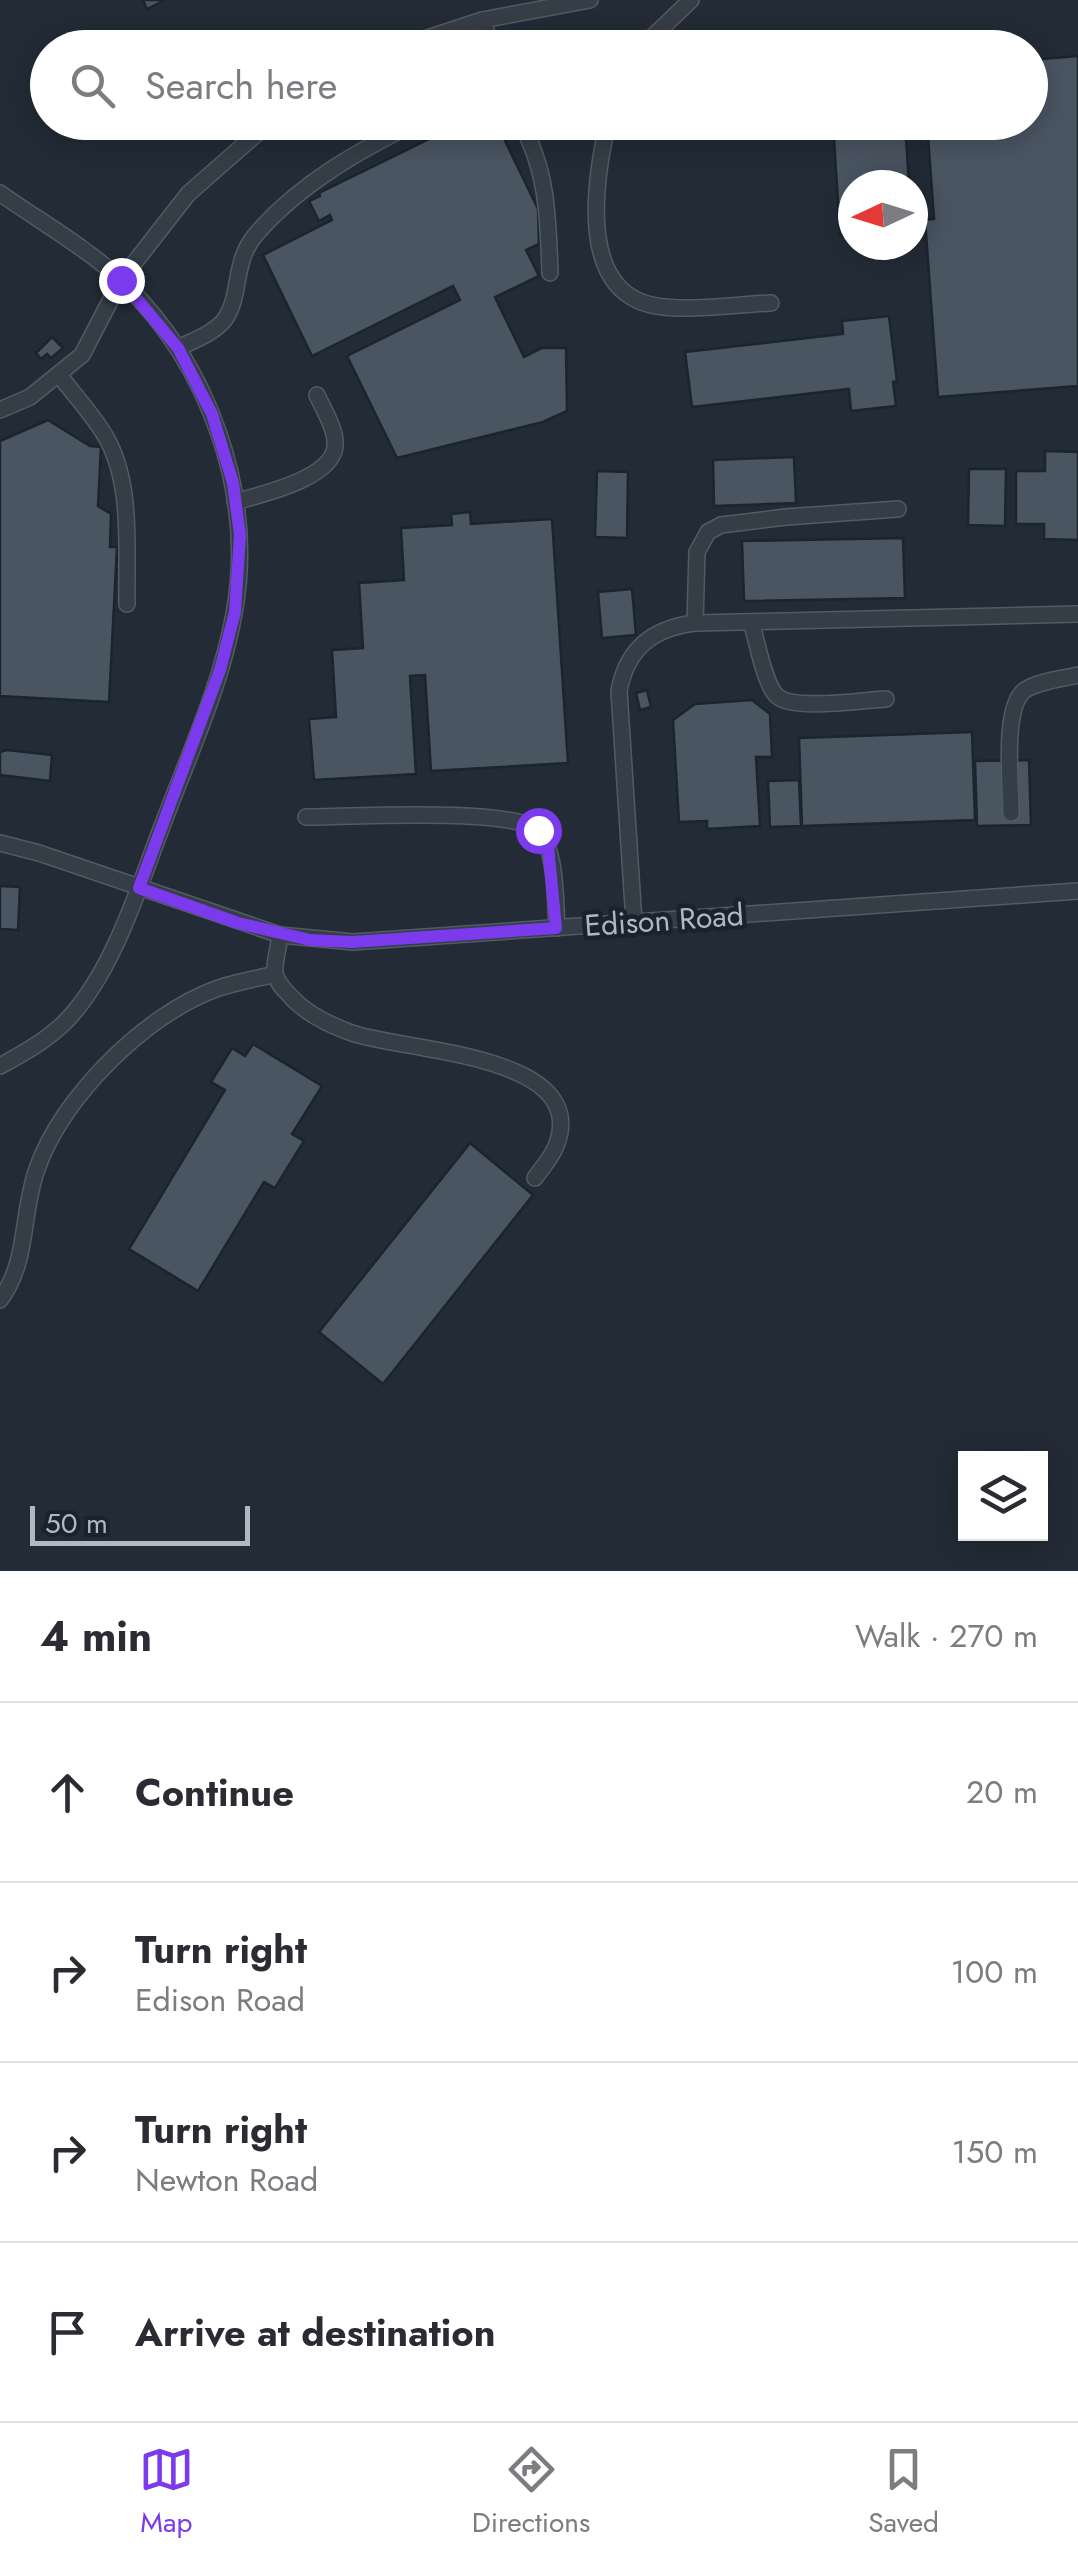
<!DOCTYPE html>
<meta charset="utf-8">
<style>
:root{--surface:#fff;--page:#f2f2f3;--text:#2b2b33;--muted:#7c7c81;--line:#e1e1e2;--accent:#7c3aed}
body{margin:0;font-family:Jost,sans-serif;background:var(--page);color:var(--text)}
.controls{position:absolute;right:30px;bottom:30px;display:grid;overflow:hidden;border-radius:0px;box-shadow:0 5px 25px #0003}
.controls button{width:90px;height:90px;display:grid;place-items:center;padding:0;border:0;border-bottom:2px solid var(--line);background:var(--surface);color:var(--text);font:50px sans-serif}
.compass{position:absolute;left:838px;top:170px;width:90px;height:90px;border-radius:50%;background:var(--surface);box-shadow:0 5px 25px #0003;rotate:266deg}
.scale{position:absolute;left:30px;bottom:25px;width:220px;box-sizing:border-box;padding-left:10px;border:5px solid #afb8c3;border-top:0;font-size:28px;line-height:35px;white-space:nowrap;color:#afb8c3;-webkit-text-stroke:8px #1a222b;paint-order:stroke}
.stop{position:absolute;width:30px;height:30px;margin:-22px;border:8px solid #7c3aed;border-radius:50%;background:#fff}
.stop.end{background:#7c3aed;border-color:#fff;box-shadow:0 2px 10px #0008}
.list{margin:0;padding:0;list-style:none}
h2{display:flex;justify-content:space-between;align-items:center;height:130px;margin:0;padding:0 40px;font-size:42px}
h2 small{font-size:32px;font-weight:400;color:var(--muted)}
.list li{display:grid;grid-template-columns:65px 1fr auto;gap:30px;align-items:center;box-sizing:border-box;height:180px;padding:0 40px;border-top:2px solid var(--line)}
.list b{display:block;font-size:38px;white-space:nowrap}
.list p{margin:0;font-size:32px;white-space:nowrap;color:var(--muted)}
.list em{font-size:32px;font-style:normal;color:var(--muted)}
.icon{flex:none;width:55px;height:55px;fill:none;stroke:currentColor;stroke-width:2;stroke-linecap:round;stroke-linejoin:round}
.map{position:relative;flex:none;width:1078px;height:1571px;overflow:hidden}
.search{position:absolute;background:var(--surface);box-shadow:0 5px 25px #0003;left:30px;right:30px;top:30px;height:110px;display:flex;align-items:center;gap:25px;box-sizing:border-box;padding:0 35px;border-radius:55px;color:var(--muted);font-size:38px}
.sheet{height:850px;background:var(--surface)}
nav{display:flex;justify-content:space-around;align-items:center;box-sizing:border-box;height:140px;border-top:2px solid var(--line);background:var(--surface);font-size:28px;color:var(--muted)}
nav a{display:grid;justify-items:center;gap:5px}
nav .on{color:var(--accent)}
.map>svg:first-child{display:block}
.building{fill:#4a5562;stroke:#1c242d;stroke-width:2.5}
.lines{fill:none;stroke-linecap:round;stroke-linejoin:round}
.lane-casing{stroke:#525b64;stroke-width:18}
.lane{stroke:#353d47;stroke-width:15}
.route{stroke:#7c3aed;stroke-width:12}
.labels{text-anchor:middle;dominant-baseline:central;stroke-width:9;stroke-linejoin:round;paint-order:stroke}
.street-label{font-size:30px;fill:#afb8c3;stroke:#1a222b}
</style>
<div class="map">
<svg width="1078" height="1571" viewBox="0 0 1078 1571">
<rect width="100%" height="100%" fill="#222b36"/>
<g class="building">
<polygon points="143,0 165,0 147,9"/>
<polygon points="1078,56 1078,386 938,397 925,220 934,219 927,122 1030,122 1030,60"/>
<polygon points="464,122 496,122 538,209 539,244 526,250 539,276 495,297 524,357 542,348 566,348 567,411 543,422 397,458 347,356 460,300 453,286 312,356 263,255 332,220 330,215 319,221 309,201 320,196 319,193"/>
<polygon points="833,122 905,122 909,185 853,185 853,234 840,235"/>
<polygon points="889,316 897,381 893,382 896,406 851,411 849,389 692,407 685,352 843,334 842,321"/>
<polygon points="52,337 63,348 51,358 47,354 41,359 36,353"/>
<polygon points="48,420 90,446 101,447 98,506 111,514 110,547 117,547 109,702 0,696 0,441"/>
<polygon points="1045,451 1078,452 1078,540 1044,539 1044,524 1016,524 1016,471 1045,471"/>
<polygon points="794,457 796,503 714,506 713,460"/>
<polygon points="969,469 1006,469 1005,526 968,525"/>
<polygon points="597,471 628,472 627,538 595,537"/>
<polygon points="470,512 471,524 552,519 568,763 431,771 425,675 410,676 416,774 314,780 309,719 336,717 332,650 363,648 359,583 404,580 401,528 452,525 451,514"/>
<polygon points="903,538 905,598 744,601 742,541"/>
<polygon points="632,589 636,635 602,638 598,592"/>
<polygon points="647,690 651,707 640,710 636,693"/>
<polygon points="752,700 770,714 772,757 756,757 760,826 707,829 707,821 679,822 673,720 695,704"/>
<polygon points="972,732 975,820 802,826 799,738"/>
<polygon points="7,750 52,755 50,781 0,775 0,752"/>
<polygon points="1029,760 1031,825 977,826 975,761"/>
<polygon points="799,780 801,826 770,827 768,781"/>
<polygon points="0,886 20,887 18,930 0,929"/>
<polygon points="253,1044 322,1086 292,1134 304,1141 275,1188 264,1182 198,1291 129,1249 225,1090 211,1082 232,1048 245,1056"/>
<polygon points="470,1143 533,1195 383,1384 319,1332"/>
</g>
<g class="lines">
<defs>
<g id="lane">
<polyline points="482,20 493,48"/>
<polyline points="397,48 482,20 590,0"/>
<polyline points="641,48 691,0"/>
<path d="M520,122C548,170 548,219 550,273"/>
<path d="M608,122C596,174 579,275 639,301C670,315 736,304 771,303"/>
<path d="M0,193C38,220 90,250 123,282C209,365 256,494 234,614C221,687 187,759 161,829C138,889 113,971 68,1019C49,1039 24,1053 0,1066"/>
<path d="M178,348C192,341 215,333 225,319C242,295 232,261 257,233C301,183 358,151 417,122"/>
<path d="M60,376C75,396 95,417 107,439C133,486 126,552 127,604"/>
<polyline points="0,410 30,397 82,355 121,280 188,194 270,122"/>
<path d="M235,502C262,494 331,479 335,447C337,430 323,409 317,395"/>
<path d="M751,622C757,640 764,684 777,696C793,711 863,700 886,699"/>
<polyline points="695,623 697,552 708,532 721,525 786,517 898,509"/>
<path d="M1011,813C1011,786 1002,706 1025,690C1039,681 1061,679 1078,675"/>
<path d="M306,817C348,817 510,807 537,830C557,847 555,903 557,928"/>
<polyline points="0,843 39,853 280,935 353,942 1078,891"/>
<path d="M634,922L619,691C627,648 653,628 695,623L1078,614"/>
<path d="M280,935C279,946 274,962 275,973C277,984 286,991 292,998C307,1014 332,1026 352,1033C400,1051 593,1053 556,1146C552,1157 542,1168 535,1178"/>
<path d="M0,1300C29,1261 21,1213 37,1169C61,1098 146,1014 216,989C235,982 256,979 275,974"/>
</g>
</defs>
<use href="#lane" class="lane-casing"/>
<use href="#lane" class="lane"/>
</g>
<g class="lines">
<polyline class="route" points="121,280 178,348 212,414 233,483 240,535 235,612 220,670 139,888 238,923 310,940 352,942 556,928 548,846 538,830"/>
</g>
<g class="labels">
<g class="street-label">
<text transform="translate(664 920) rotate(-4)">Edison Road</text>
</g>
</g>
</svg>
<div class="controls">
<button><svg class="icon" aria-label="layers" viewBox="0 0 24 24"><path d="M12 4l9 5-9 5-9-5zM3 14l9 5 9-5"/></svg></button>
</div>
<svg class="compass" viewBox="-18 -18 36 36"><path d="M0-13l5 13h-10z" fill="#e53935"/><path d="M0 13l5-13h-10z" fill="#7c7c81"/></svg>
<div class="scale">50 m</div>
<div class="stop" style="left:538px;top:830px"></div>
<div class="stop end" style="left:121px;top:280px"></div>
<div class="search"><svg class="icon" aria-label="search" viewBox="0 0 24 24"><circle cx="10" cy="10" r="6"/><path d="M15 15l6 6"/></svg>Search here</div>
</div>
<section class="sheet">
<h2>4 min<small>Walk · 270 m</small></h2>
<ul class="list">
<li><svg class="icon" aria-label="ahead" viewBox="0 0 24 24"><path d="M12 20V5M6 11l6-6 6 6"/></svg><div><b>Continue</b></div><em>20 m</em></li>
<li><svg class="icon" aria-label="right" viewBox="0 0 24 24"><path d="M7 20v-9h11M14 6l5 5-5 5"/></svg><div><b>Turn right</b><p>Edison Road</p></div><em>100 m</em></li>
<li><svg class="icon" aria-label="right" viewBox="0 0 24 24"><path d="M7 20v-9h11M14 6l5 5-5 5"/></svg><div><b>Turn right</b><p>Newton Road</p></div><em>150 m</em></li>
<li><svg class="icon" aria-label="arrive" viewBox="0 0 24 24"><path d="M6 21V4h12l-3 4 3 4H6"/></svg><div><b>Arrive at destination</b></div></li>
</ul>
</section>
<nav>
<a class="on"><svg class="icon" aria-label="map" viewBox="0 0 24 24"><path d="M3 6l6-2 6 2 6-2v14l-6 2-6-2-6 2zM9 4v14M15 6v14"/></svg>Map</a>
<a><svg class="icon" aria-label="directions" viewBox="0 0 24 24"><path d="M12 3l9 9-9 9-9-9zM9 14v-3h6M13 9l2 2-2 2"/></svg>Directions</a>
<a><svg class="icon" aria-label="saved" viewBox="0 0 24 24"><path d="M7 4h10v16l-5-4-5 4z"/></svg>Saved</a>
</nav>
